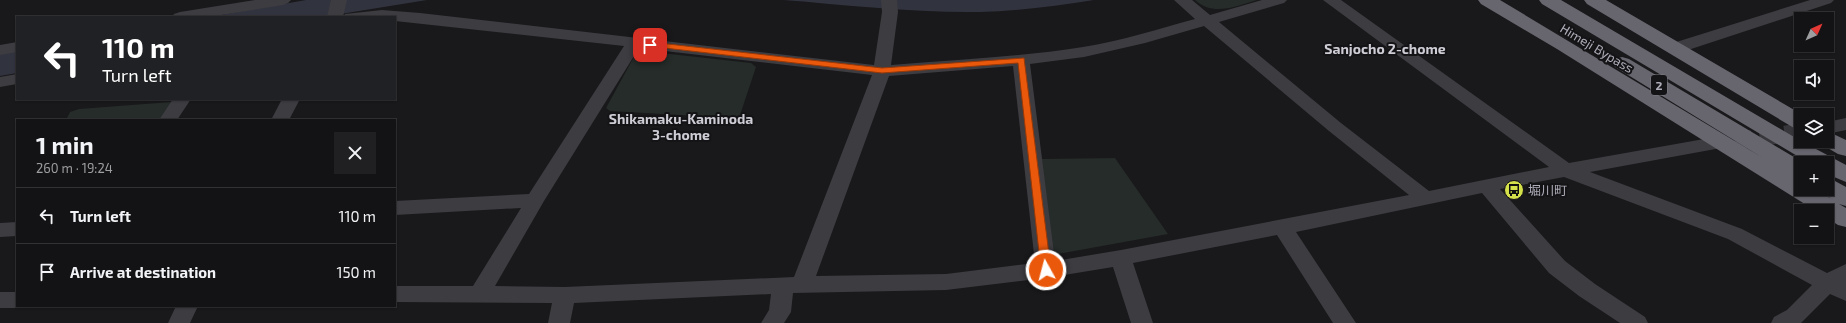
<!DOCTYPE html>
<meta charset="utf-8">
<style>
:root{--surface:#131214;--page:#202022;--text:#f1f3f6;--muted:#9d9ea0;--line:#323234}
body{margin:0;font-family:"Exo 2","Noto Sans JP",sans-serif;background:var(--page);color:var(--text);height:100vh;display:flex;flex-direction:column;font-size:15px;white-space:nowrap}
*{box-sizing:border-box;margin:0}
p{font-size:13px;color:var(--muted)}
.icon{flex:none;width:22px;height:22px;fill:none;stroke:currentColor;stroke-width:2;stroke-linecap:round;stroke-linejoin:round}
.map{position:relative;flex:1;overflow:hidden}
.drawer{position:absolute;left:16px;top:119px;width:380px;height:188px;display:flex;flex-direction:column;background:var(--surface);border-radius:0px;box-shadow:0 1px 3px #0004,0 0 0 1px var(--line)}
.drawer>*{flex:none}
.guide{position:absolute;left:16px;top:16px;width:380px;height:84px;border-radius:0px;box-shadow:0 1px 3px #0004,0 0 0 1px var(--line);background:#202124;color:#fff;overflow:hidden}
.needle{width:26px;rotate:45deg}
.controls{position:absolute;left:1794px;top:12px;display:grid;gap:8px}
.controls a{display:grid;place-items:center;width:40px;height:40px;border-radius:0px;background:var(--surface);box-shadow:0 1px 3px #0004,0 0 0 1px var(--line);font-size:20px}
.pin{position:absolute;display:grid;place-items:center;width:34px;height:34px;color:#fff;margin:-17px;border-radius:8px;box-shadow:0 2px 6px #0006}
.me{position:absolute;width:44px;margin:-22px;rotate:353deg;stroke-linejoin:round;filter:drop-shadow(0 0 3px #0008)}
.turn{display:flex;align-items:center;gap:14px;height:84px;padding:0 20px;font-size:18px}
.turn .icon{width:52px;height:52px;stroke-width:2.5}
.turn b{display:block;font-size:28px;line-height:34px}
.round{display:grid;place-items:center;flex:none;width:42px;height:42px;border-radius:0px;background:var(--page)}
.summary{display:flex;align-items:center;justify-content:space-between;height:68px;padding:0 20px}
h1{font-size:24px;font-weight:700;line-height:30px}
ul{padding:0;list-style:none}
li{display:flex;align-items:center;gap:12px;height:56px;padding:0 20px;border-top:1px solid var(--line)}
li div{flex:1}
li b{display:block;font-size:15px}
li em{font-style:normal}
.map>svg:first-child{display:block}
</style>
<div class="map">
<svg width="1846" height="323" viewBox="0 0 1846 323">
<rect width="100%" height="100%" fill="#19181a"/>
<path fill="#252c29" d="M 1195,0 L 1257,0 C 1236,6 1213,17 1195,0 Z
M 643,51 L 751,63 L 756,67 L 740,115 L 733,118 L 610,111 L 606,108 L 635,55 Z
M 171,102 L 173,105 L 162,120 L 66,120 L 70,112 L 79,109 Z
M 1115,158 L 1168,234 L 1058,254 L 1050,246 L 1041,159 Z"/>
<path fill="#31333f" d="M 306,0 L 427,0 L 322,17 L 210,17 Z
M 783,0 L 1094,0 C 1056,6 1018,11 980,12 C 914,13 848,5 783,0 Z
M 17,51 L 17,73 L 0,76 L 0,54 Z"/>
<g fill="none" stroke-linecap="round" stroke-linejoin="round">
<path stroke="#37363a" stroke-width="17" stroke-dasharray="17 8" stroke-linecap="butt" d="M 1735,141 L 1801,132"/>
<path fill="#3d3c41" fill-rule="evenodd" d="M 255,0 L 291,0 L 288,3 L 283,5 L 209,17 L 172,17 L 174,14 L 180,12 Z
M 331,0 L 347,0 L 343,17 L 327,17 Z
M 881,0 L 897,0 L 898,12 L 891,65 C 955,60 1019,57 1083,47 C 1121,41 1158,29 1195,19 L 1174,0 L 1192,0 L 1210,15 L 1262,0 L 1287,0 L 1284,3 L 1219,22 L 1341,123 L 1429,191 L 1549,167 L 1323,0 L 1341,0 L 1569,163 L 1721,136 L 1728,138 L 1730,142 L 1728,146 L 1721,148 L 1590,172 L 1742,229 L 1827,273 L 1846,264 L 1846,301 L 1830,294 L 1801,323 L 1771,323 L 1774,317 L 1787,310 L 1812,285 L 1728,239 L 1564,177 L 1500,189 L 1565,261 L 1595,284 L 1645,317 L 1648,323 L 1620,323 L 1579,296 L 1549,273 L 1482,193 L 1296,232 L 1356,323 L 1333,323 L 1277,235 L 1133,263 L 1153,323 L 1131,323 L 1113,267 L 1046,278 L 946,290 L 793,293 L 791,312 L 784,323 L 761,323 L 769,310 L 771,294 L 574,303 L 570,323 L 548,323 L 552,303 L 395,302 L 395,286 L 473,286 L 521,208 L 395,215 L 395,201 L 529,194 L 624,46 L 395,21 L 395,17 L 343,17 L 345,14 L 382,10 L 420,13 L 874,65 L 882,12 ZM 1204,26 L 1329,131 L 1409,195 L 1121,250 L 1055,261 L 1030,64 L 1084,57 L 1145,43 ZM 639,48 L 872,75 L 794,277 L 565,287 L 495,286 L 544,201 ZM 1013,66 L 1035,263 L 946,274 L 816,276 L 889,76 Z
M 1810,0 L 1834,0 L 1831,3 L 1682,52 L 1676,53 L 1670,52 L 1668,48 L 1670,44 Z
M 17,42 L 17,52 L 0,55 L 0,45 Z
M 17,74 L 17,84 L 0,87 L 0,77 Z
M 173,99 L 191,99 L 177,120 L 159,120 Z
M 282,99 L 300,99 L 289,120 L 271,120 Z
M 1846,118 L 1846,130 L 1827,134 L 1827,122 Z
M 17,222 L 17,236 L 0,237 L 0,223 Z
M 0,292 L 17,292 L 17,306 L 24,306 L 17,308 L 0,308 Z
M 176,306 L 198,306 L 190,323 L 168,323 Z"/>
<path fill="#67666f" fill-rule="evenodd" d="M 1478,0 L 1500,0 L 1763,158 L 1615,67 L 1612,63 L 1615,59 L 1622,57 L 1629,59 L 1804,163 L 1801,163 L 1801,178 L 1794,176 L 1801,181 L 1801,189 L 1814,189 L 1830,198 L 1818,189 L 1827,189 L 1827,178 L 1835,181 L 1846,187 L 1846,206 L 1839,204 L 1846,208 L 1846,227 L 1838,225 L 1827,218 L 1827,211 L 1816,211 L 1557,49 L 1481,4 Z
M 1539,0 L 1561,0 L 1801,141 L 1846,165 L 1846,182 L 1827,174 L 1827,163 L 1809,163 L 1542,4 Z
M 1584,0 L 1606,0 L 1803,115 L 1801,115 L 1801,130 L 1794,128 L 1587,4 Z
M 1827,131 L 1846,140 L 1846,156 L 1838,154 L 1819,143 L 1818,141 L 1827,141 Z"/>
</g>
<path fill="#ea580c" stroke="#983908" d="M 650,42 L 882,68 L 1024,58 L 1051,270 L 1050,273 L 1042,273 L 1041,270 L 1018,63 L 882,73 L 647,46 L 646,45 Z"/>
<defs>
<symbol id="bus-disc" viewBox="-11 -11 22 22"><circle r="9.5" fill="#d5e14a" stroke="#141315"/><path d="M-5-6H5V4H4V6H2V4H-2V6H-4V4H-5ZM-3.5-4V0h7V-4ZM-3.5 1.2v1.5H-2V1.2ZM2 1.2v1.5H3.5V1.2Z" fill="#111"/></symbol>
</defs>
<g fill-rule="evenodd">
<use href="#bus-disc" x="1503" y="179" width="22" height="22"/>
</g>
<g text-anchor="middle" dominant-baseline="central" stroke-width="4" stroke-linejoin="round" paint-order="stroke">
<rect fill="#141315" stroke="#7f7e87" stroke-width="1" x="1651" y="75" width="16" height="20" rx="3"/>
<g font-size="12" font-weight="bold" fill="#adacb8">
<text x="1659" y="85">2</text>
</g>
<g font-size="13" fill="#adacb8" stroke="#141315">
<text transform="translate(1597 48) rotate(31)">Himeji Bypass</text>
</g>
<g font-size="13" fill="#adacb8" stroke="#141315" text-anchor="start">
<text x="1528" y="190">堀川町</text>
</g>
<g font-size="14" font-weight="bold" fill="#ceccd5" stroke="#141315">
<text x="1385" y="48">Sanjocho 2-chome</text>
<text x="681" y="118">Shikamaku-Kaminoda<tspan x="681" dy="16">3-chome</tspan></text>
</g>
</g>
</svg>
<div class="controls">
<a><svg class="needle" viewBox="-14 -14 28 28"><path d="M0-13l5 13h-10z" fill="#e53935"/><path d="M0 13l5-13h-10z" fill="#9d9ea0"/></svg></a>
<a><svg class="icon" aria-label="sound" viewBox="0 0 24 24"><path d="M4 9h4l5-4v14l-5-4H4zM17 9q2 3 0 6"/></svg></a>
<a><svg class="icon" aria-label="layers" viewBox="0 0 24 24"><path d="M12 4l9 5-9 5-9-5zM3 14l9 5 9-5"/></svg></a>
<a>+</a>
<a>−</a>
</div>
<div class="pin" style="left:650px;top:45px;background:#d93025"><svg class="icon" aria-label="arrive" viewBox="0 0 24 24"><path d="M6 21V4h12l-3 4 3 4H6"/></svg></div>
<svg class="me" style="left:1046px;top:270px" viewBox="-20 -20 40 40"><circle r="17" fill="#ea580c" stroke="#fff" stroke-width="3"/><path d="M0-11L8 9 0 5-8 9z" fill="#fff"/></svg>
<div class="guide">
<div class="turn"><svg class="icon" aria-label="left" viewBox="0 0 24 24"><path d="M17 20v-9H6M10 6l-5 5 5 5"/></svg><div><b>110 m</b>Turn left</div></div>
</div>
<section class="drawer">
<div class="summary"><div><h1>1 min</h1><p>260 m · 19:24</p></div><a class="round"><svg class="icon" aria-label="close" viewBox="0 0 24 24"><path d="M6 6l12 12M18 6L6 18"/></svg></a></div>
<ul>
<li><svg class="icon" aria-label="left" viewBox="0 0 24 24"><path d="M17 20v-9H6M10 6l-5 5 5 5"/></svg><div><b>Turn left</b></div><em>110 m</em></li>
<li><svg class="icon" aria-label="arrive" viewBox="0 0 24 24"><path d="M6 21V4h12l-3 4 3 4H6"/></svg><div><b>Arrive at destination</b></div><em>150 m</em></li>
</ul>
</section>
</div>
